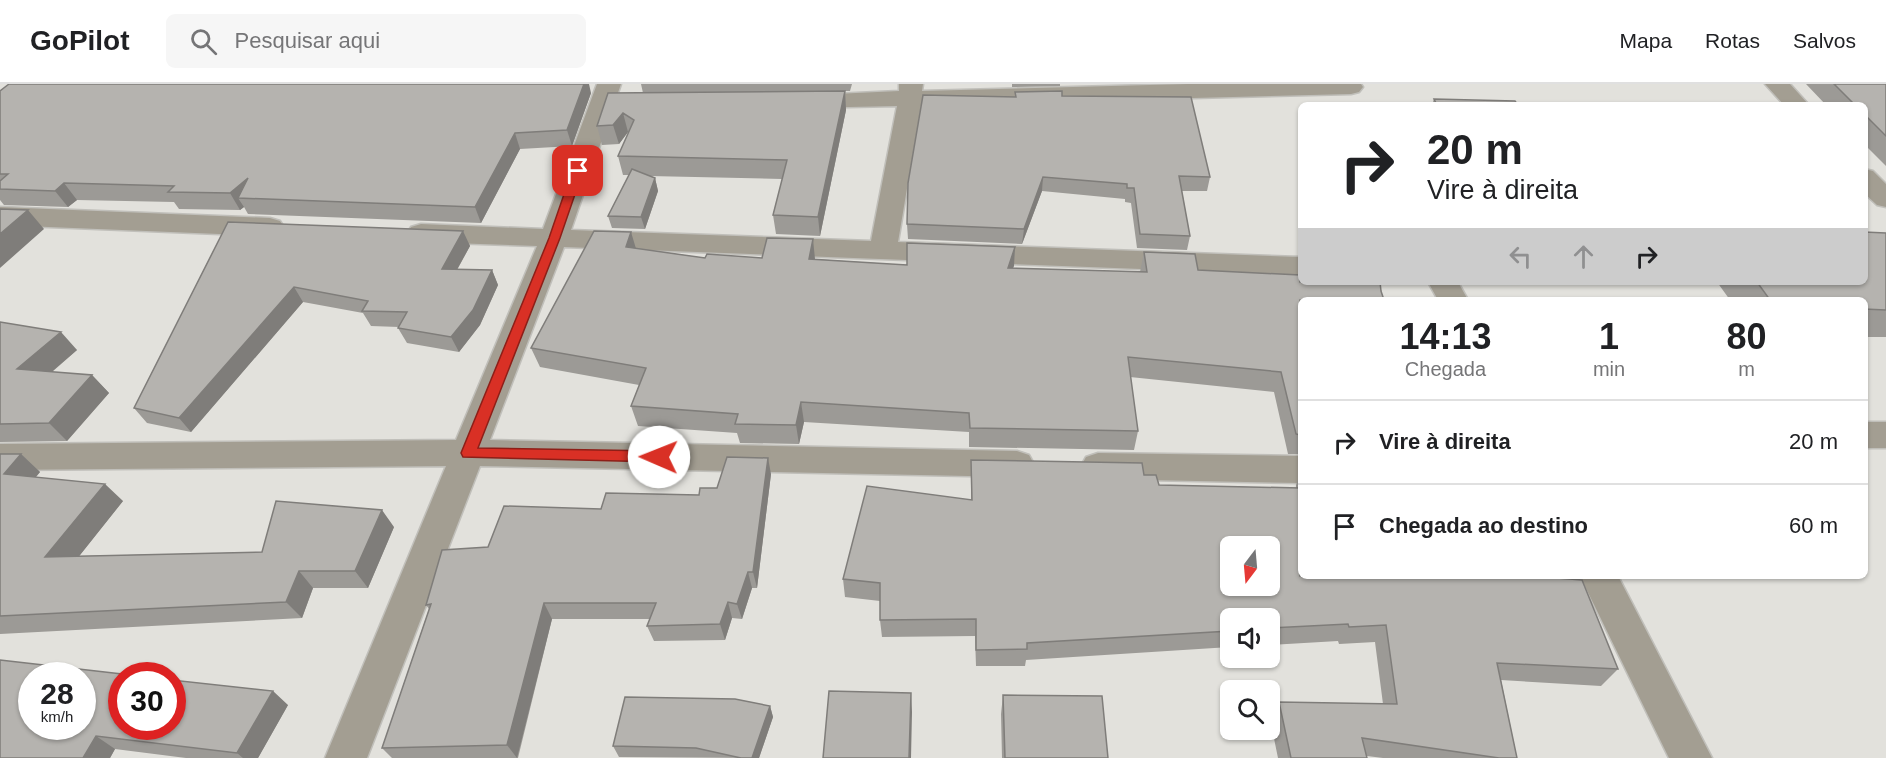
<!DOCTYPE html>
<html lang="pt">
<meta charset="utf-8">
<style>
:root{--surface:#fff;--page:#f6f6f6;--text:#202124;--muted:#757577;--line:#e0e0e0}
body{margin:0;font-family:Arial,sans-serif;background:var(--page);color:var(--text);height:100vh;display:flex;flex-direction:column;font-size:22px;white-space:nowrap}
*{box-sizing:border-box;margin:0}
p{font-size:20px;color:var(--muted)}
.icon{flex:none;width:33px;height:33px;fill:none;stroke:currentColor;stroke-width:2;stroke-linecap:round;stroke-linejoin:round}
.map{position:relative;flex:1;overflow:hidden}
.panel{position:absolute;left:1298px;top:213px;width:570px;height:282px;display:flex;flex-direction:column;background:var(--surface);border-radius:9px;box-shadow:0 2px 4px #0004}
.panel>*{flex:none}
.hud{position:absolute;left:1298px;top:18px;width:570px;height:183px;border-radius:9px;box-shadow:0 2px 4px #0004;background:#fff;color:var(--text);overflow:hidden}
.needle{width:39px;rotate:196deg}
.controls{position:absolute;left:1220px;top:452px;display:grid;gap:12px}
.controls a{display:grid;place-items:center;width:60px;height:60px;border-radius:9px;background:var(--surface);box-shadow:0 2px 4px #0004;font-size:30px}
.speed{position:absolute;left:18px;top:578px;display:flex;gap:12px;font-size:30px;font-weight:700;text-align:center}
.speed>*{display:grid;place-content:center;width:78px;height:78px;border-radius:50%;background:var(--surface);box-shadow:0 2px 4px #0004;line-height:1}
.speed small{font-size:15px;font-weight:400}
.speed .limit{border:9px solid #d22;background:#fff;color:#111}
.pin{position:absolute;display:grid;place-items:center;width:51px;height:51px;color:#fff;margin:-26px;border-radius:12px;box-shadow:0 3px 9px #0006}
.me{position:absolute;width:66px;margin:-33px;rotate:271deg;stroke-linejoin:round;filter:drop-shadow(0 0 4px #0008)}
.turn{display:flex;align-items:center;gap:21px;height:126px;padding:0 30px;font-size:27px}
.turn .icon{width:78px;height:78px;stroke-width:2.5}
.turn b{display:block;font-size:42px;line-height:51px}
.lanes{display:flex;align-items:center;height:57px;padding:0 30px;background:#0003;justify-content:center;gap:30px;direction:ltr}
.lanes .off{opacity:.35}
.eta{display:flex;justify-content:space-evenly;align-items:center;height:102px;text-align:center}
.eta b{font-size:36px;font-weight:700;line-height:42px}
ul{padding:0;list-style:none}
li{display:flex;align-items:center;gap:18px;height:84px;padding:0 30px;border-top:2px solid var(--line)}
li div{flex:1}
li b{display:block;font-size:22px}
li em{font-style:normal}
header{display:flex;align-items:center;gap:36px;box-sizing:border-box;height:84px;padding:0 30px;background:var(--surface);border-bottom:2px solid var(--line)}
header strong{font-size:28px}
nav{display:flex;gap:33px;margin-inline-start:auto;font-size:21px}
.search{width:420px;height:54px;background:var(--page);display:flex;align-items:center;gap:15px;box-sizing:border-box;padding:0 21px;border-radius:9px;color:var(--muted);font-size:22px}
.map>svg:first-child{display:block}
</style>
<header>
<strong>GoPilot</strong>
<div class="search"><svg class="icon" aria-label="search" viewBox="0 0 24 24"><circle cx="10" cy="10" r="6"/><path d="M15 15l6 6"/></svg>Pesquisar aqui</div>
<nav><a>Mapa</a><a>Rotas</a><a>Salvos</a></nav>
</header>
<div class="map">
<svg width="1886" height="674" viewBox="0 0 1886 674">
<rect width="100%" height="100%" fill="#e2e1dc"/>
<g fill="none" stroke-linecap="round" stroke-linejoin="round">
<defs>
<path id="minor" d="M 597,0 L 621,0 L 571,146 L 871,157 L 897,22 L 801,24 L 792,22 L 789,17 L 792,12 L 899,7 L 899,0 L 923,0 L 922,7 L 1188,0 L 1361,0 L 1363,3 L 1359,8 L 1351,10 L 921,21 L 898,158 L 1300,173 L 1300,191 L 564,163 L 490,356 L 1017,367 L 1029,371 L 1034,380 L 1029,389 L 1017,393 L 480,382 L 367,674 L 325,674 L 446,382 L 0,386 L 0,360 L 456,356 L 537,162 L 421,158 L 411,155 L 407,149 L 411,143 L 421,140 L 543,145 Z
M 1765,0 L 1790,0 L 1809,21 L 1784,21 Z
M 1864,85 L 1873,87 L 1886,100 L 1886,123 L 1877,121 L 1864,109 Z
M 0,123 L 270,134 L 280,137 L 284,143 L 280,149 L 270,152 L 0,141 Z
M 1428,198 L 1458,198 L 1468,216 L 1438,216 Z
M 1864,338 L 1886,338 L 1886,364 L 1864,364 Z
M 1098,369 L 1300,372 L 1300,399 L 1098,395 L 1086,391 L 1081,382 L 1086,373 Z
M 1580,492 L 1618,492 L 1712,674 L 1669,674 Z"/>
</defs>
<use href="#minor" stroke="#c0bfba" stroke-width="3"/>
<use href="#minor" fill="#a39e92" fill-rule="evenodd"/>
</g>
<path fill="#9c9a96" d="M 641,0 L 852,0 L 850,7 L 845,7 L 846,26 L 820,152 L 776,150 L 773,131 L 782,95 L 649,92 L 655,94 L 658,107 L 645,145 L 612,144 L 608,132 L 629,91 L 623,91 L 618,72 L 629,49 L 628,48 L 619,60 L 602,61 L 597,42 L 643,9 Z
M 1012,0 L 1060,0 L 1060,2 L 1012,3 Z
M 1806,0 L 1886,0 L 1886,82 L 1864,60 L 1864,21 L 1826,21 Z
M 0,7 L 591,9 L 572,62 L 520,65 L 481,139 L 248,130 L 244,123 L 240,126 L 179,125 L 174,118 L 77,116 L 68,123 L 4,121 L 0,116 Z
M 1015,8 L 1062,12 L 1210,93 L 1207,107 L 1182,107 L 1190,152 L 1187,166 L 1137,164 L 1131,119 L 1125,118 L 1125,115 L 1042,107 L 1022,160 L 908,155 L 907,140 L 1015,13 Z
M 1434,15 L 1518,21 L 1432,21 Z
M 228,138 L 463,147 L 470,162 L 457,186 L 492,186 L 498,201 L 480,241 L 459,268 L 407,259 L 398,244 L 399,243 L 371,242 L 363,229 L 303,218 L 191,348 L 147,339 L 134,324 Z
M 1886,149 L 1886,253 L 1864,253 L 1864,216 L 1730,216 L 1717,198 L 1864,198 Z
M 1015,163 L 1013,184 L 1140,188 L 1144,168 L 1198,186 L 1300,216 L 1300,370 L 1288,370 L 1274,308 L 1130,293 L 1138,347 L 1134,366 L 969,363 L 969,348 L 804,338 L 799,360 L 740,359 L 737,349 L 638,342 L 631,322 L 639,301 L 540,283 L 531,264 L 636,164 L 705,174 L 815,175 L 907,181 Z
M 0,238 L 77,266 L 52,288 L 92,291 L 109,309 L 67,357 L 0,358 Z
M 0,370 L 21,370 L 40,388 L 36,393 L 123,417 L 79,472 L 262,468 L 394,443 L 368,504 L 313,504 L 302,534 L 0,550 Z
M 971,376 L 1144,391 L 1159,401 L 1296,404 L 1296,401 L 1300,390 L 1300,492 L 1618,585 L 1601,602 L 1501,596 L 1517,674 L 1383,674 L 1367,672 L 1367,674 L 1278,674 L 1270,635 L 1279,618 L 1383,620 L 1375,558 L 1339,560 L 1338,557 L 1269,561 L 1269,534 L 1230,534 L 1230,563 L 1026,576 L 1025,582 L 976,582 L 975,552 L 882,553 L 880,536 L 880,517 L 845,513 L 843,495 L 971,415 Z
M 771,390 L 757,504 L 752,504 L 742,535 L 732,534 L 725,556 L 654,557 L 647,542 L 650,535 L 552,535 L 518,674 L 392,674 L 382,664 L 429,525 L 426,521 L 488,463 L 601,425 L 699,411 L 717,404 Z
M 0,576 L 288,621 L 258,674 L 186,674 L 115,665 L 110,674 Z
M 1003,611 L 1108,674 L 1002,674 L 1001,630 Z
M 770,622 L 773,633 L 759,674 L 619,673 L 613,662 Z"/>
<path fill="#7f7d7a" d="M 584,0 L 589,0 L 591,9 L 572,62 L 567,46 Z
M 845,7 L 846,26 L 820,152 L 818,133 Z
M 623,29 L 628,48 L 619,60 L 613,41 Z
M 515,49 L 520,65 L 481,139 L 475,123 Z
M 1043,93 L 1042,107 L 1022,160 L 1024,145 Z
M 248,94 L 238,114 L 244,123 L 240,126 L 230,109 Z
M 655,94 L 658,107 L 645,145 L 641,133 Z
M 64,99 L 77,116 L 68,123 L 55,107 Z
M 28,126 L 44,145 L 0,184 L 0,150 Z
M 463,147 L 470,162 L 449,200 L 442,185 Z
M 631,148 L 637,168 L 626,163 Z
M 813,155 L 815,175 L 809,175 Z
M 1015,163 L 1014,182 L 1006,203 L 1008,184 Z
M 492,186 L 498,201 L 480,241 L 459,268 L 451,253 Z
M 294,203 L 303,218 L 191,348 L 179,334 Z
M 61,248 L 77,266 L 34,303 L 17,285 Z
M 92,291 L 109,309 L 67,357 L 49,339 Z
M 801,318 L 804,338 L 799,360 L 796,341 Z
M 21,370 L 40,388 L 23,408 L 4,390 Z
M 768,374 L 771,390 L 757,504 L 753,488 Z
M 105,400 L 123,417 L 65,490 L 45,473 Z
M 382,426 L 394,443 L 368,504 L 355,487 Z
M 299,487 L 313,504 L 302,534 L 286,518 Z
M 748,488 L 752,504 L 742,535 L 737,520 Z
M 728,518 L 732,534 L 725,556 L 720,540 Z
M 544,519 L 552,535 L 517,674 L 507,661 Z
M 273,607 L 288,621 L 258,674 L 243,674 L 237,669 Z
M 911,609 L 912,628 L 911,674 L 909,674 Z
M 770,622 L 773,633 L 759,674 L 752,674 Z
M 96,652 L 115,665 L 110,674 L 83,674 Z"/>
<path fill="#b5b3af" stroke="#7f7d7a" stroke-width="1.5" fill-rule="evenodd" d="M 9,0 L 584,0 L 567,46 L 515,49 L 475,123 L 238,114 L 248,94 L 230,109 L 168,108 L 174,102 L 64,99 L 55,107 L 0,105 L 0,97 L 8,90 L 0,90 L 0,7 Z
M 1834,0 L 1886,0 L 1886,52 L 1864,30 L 1864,21 L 1855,21 Z
M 845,7 L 818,133 L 773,131 L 787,76 L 618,72 L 634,36 L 623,29 L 613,41 L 597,42 L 608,9 Z
M 1062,7 L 1062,12 L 1191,13 L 1210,93 L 1179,92 L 1190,152 L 1140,150 L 1134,104 L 1127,104 L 1127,100 L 1043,93 L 1024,145 L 907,140 L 908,99 L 923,11 L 1016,13 L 1015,8 Z
M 1434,15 L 1515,17 L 1518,21 L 1437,21 Z
M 632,85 L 655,94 L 641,133 L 608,132 Z
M 0,125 L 28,126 L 0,150 Z
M 228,138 L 463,147 L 442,185 L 492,186 L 473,226 L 451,253 L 398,244 L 407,228 L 362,227 L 368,217 L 294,203 L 179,334 L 134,324 Z
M 594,147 L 631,148 L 626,163 L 705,174 L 707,170 L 762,174 L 767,154 L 813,155 L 809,175 L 907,181 L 907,159 L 1015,163 L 1008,184 L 1147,188 L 1144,168 L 1195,170 L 1198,186 L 1300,191 L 1300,198 L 1380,198 L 1381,207 L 1384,216 L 1300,216 L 1300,351 L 1296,350 L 1281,288 L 1128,273 L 1138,347 L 970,344 L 969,329 L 801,318 L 796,341 L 735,340 L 738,330 L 631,322 L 646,284 L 531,264 Z
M 1864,148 L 1886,149 L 1886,226 L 1864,225 L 1864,216 L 1770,216 L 1757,198 L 1864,198 Z
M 0,238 L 61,248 L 17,285 L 92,291 L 49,339 L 0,340 Z
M 0,370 L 21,370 L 4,390 L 105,400 L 45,473 L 262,468 L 276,417 L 382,426 L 355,487 L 299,487 L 286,518 L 0,532 Z
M 727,373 L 768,374 L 753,488 L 748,488 L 737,520 L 728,518 L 720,540 L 647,542 L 656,519 L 544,519 L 507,661 L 382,664 L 431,520 L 426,521 L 442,466 L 488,463 L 504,422 L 601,425 L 606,409 L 699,411 L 700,404 L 717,404 Z
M 971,376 L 1142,379 L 1144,391 L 1156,391 L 1159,401 L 1300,404 L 1300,492 L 1557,492 L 1557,494 L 1582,496 L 1618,585 L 1497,579 L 1517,674 L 1499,674 L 1362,654 L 1367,674 L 1291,674 L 1279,618 L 1397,620 L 1386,541 L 1349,543 L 1348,540 L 1269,544 L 1269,534 L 1230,534 L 1230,547 L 1027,559 L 1027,565 L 976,566 L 976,535 L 880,536 L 880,499 L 843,495 L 867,402 L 972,416 ZM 1230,462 L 1269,462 L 1269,501 L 1230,501 Z
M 0,576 L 131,591 L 122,591 L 122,642 L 172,642 L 172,596 L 273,607 L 237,669 L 96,652 L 83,674 L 0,674 ZM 32,591 L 82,591 L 82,642 L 32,642 Z
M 829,607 L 911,609 L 909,674 L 823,674 Z
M 1003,611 L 1102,612 L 1108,674 L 1005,674 Z
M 625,613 L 735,615 L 770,622 L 752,674 L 741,674 L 696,664 L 613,662 Z"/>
<path fill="#d93025" stroke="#8d1f18" stroke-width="1.5" d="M 578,83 L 583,87 L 560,154 L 478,364 L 659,367 L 666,373 L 659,378 L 463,373 L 461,369 L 549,154 L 572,87 Z"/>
</svg>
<div class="controls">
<a><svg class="needle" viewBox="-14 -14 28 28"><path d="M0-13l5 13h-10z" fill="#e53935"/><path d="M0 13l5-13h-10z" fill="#757577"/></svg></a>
<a><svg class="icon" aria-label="sound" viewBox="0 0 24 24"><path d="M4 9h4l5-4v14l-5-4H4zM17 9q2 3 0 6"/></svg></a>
<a><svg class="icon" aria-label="search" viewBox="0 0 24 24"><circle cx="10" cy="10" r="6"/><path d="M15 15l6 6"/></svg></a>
</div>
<div class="speed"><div>28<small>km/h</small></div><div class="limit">30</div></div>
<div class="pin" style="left:578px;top:87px;background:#d93025"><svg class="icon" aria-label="arrive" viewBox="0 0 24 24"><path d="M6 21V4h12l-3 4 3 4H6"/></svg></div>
<svg class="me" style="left:659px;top:373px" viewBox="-20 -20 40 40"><circle r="19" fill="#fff"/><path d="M0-13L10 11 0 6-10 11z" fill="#d93025"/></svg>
<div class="hud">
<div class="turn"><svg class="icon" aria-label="right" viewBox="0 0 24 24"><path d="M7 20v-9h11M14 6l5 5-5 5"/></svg><div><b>20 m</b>Vire à direita</div></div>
<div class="lanes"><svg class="icon off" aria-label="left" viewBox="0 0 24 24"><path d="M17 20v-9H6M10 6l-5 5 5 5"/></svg><svg class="icon off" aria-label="ahead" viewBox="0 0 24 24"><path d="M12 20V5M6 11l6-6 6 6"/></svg><svg class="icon" aria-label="right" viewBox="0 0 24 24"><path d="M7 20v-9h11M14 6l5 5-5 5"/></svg></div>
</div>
<section class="panel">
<div class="eta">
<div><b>14:13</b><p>Chegada</p></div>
<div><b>1</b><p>min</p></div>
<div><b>80</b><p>m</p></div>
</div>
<ul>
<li><svg class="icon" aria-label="right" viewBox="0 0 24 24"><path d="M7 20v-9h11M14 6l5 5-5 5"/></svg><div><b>Vire à direita</b></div><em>20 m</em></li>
<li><svg class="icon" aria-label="arrive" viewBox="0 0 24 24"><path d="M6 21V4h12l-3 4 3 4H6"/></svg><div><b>Chegada ao destino</b></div><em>60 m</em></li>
</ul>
</section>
</div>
